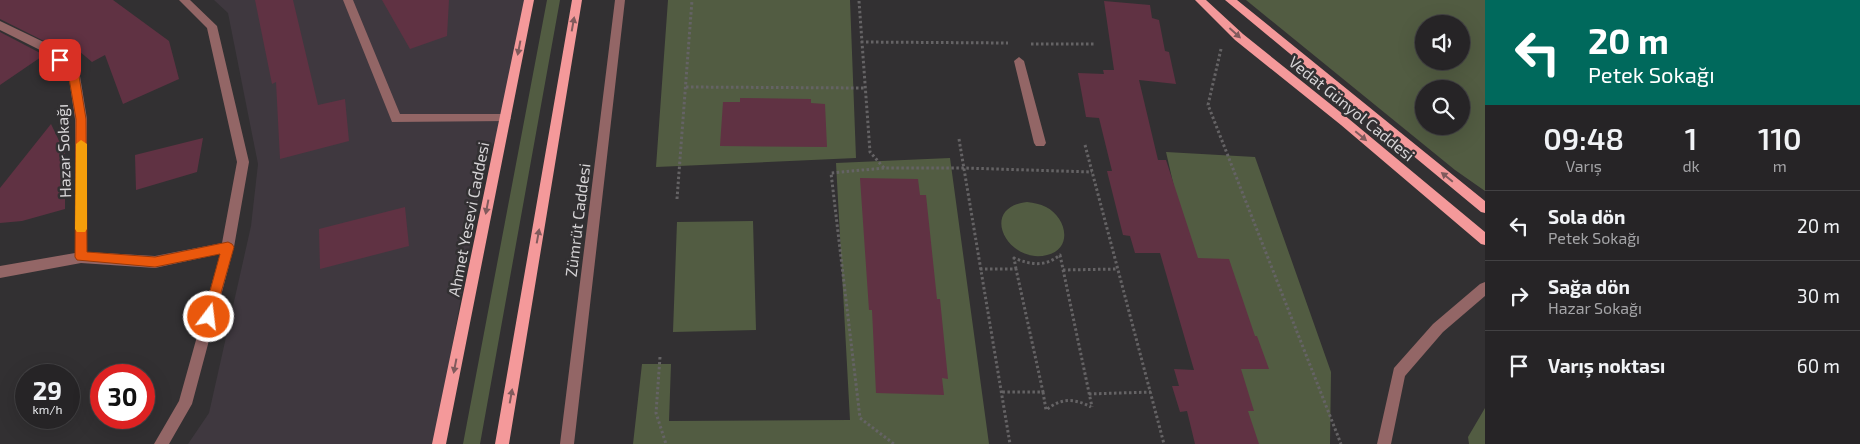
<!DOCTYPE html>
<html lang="tr">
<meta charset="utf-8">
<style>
:root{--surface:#262426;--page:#2e2c2e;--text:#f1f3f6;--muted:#a4a4a7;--line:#424143}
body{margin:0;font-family:"Exo 2",sans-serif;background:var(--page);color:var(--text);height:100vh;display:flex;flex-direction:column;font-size:19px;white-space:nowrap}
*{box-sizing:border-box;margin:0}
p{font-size:16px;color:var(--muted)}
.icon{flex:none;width:28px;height:28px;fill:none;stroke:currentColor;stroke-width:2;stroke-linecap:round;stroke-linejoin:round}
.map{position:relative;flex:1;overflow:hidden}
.drawer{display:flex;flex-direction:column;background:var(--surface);width:375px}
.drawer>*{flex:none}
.hud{background:#00695c;color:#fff;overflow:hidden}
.tools{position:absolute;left:1415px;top:15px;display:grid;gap:10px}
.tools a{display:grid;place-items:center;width:55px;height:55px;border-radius:50%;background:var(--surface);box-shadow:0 5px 20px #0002,0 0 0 1px var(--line);font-size:25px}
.speed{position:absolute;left:15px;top:364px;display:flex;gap:10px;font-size:25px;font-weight:700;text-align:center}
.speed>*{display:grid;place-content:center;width:65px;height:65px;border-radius:50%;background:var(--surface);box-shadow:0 5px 20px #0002,0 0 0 1px var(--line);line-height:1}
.speed small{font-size:12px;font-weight:400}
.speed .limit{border:8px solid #d22;background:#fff;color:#111}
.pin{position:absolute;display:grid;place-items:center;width:42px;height:42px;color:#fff;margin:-21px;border-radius:10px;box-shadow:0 2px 8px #0006}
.me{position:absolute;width:55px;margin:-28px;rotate:15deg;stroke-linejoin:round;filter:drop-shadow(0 0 4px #0008)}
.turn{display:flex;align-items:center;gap:18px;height:105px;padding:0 20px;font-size:22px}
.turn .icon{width:65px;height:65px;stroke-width:2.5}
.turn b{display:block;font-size:35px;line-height:42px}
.eta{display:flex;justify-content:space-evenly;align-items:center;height:85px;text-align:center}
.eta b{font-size:30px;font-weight:600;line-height:35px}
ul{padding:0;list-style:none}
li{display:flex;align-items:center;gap:15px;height:70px;padding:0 20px;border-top:1px solid var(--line)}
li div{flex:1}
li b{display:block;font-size:19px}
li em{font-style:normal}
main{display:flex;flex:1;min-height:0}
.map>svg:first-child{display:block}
</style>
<main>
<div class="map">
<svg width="1485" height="444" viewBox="0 0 1485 444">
<rect width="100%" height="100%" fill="#323032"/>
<path fill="#3f383f" d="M 214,0 L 529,0 L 505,118 L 485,161 L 435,444 L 188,444 L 209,413 L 251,226 L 258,164 L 228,13 Z"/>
<path fill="#525c42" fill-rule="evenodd" d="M 547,0 L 560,0 L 480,444 L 463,444 Z
M 668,0 L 850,0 L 856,158 L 656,167 Z
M 1246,0 L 1485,0 L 1485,191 L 1455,170 ZM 1424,24 L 1461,24 L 1461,61 L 1424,61 ZM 1424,89 L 1461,89 L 1461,126 L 1424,126 Z
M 1166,152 L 1255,157 L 1331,372 L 1330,444 L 1233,444 Z
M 950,158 L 989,444 L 633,444 L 642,364 L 671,364 L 669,421 L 850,420 L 836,163 Z
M 1027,202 C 1034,203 1040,204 1046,207 C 1066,217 1074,248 1047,255 C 1009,265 977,208 1027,202 Z
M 753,221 L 756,330 L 673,332 L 677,222 Z
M 1485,408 L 1485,444 L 1469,444 L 1468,437 Z"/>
<path fill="#603243" d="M 0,0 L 113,0 L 169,41 L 179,79 L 123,104 L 105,55 L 92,62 L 66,40 L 56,47 L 0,19 Z
M 255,0 L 293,0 L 318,105 L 345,99 L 349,141 L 280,159 L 276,82 L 272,84 Z
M 382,0 L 449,0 L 447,36 L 410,49 Z
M 1104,1 L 1150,5 L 1152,18 L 1159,20 L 1165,51 L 1169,52 L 1176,84 L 1139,80 L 1158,160 L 1166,160 L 1198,258 L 1229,259 L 1255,336 L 1257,336 L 1269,369 L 1241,369 L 1254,411 L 1248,411 L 1259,444 L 1195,444 L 1187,411 L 1180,412 L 1172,386 L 1179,386 L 1174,369 L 1194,370 L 1160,253 L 1135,253 L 1130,236 L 1123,235 L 1107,171 L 1112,171 L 1099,118 L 1086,117 L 1078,73 L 1104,74 L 1103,70 L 1114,70 Z
M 0,32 L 44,55 L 0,85 Z
M 740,98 L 811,99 L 811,103 L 825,104 L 827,147 L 720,146 L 723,102 L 740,102 Z
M 51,124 L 65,153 L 65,209 L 22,221 L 0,223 L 0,188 Z
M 203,138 L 197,172 L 136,190 L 135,155 Z
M 860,178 L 918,179 L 920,195 L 926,195 L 937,299 L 940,299 L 948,379 L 942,378 L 944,395 L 876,393 L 872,310 L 869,310 Z
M 405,207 L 409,246 L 320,269 L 319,229 Z"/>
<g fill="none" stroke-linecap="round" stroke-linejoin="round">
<path stroke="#656365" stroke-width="3" stroke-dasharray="2.5 2.5" stroke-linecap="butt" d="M 859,1 L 870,152 L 884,168 L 964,168 L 1092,172
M 861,42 L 1008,43
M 1031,44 L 1096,44
M 1221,49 L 1208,105 L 1341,444
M 686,87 L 864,88
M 959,139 L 1010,444
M 1085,145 L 1164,444
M 884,168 L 831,173 L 860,418 L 894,444
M 677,199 L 692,0
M 980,269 L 1016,269 L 1043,392 L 1001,392
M 1016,269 L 1014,258 C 1031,265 1045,267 1060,255 L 1092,407
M 1063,270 L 1118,269
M 660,357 L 656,413 L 666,444
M 1043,392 L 1046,410 C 1061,398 1074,398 1091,407
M 1089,394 L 1151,392"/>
<path fill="#936666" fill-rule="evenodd" d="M 179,0 L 190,0 L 217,26 L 249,162 L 234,247 L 192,404 L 169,444 L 154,444 L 179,401 L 220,254 L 155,268 L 81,263 L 0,278 L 0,266 L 75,253 L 75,119 L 68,72 L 44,52 L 0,30 L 0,21 L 52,46 L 79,70 L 87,119 L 87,252 L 155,256 L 222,243 L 237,162 L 207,28 Z
M 343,0 L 353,0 L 400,114 L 505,114 L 511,118 L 509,121 L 392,122 Z
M 615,0 L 625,0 L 574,444 L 560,444 Z
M 1019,57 L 1024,61 L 1046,143 L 1044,146 L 1036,146 L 1034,143 L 1014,61 Z
M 1485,282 L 1485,296 L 1443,332 L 1405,376 L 1391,444 L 1377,444 L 1394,368 L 1433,324 L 1480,284 Z"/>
<path fill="#f4999a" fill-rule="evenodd" d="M 524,0 L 534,0 L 446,444 L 432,444 Z
M 572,0 L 582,0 L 509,444 L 495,444 Z
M 1195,0 L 1206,0 L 1243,34 L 1349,119 L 1485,232 L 1485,245 L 1481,244 L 1341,125 L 1235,40 Z
M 1225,0 L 1237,0 L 1485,201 L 1485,213 L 1481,212 Z"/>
</g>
<defs><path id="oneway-solid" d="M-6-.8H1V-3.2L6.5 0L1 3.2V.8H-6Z" transform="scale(1.25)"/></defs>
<g fill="#805a5c">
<use href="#oneway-solid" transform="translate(573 24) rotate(-80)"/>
<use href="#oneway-solid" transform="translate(1235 33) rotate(42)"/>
<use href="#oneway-solid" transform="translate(519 48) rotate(101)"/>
<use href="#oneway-solid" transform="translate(1361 136) rotate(40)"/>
<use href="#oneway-solid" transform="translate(1447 177) rotate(-141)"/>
<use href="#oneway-solid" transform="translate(487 207) rotate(101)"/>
<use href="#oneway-solid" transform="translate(538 236) rotate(-80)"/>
<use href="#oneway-solid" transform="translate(455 366) rotate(101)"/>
<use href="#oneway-solid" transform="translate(511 396) rotate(-80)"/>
</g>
<path fill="#ea580c" stroke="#983908" d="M 60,56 L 78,70 L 86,119 L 87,252 L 155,257 L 228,242 L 232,244 L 234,247 L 213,321 L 209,323 L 205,321 L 203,317 L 220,254 L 155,267 L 77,260 L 75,257 L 76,119 L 68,72 L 55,60 Z"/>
<path fill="#f59e0b" d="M 81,140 L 87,144 L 87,229 L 85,232 L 77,232 L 75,229 L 76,144 Z"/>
<g text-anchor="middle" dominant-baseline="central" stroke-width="5" stroke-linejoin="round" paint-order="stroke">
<g font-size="16" fill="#d6d4d6" stroke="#323032">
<text transform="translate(1352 108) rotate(39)">Vedat Günyol Caddesi</text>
<text transform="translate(63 151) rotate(-92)">Hazar Sokağı</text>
<text transform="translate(468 219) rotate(-79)">Ahmet Yesevi Caddesi</text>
<text transform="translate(577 220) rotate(-83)">Zümrüt Caddesi</text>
</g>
</g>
</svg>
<div class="tools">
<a><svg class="icon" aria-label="sound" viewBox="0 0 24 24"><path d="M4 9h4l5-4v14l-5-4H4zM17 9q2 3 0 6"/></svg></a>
<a><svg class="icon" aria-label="search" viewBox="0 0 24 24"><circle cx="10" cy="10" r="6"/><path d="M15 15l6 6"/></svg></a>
</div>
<div class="speed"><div>29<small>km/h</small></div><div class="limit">30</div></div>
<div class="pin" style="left:60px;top:60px;background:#d93025"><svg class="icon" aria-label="arrive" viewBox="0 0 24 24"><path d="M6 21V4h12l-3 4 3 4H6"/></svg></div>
<svg class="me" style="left:209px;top:317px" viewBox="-20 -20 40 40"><circle r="17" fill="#ea580c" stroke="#fff" stroke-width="3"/><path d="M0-11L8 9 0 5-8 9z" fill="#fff"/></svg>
</div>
<section class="drawer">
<div class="hud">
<div class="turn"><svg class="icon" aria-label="left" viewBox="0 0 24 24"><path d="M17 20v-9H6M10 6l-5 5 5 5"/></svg><div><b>20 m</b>Petek Sokağı</div></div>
</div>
<div class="eta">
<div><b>09:48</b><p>Varış</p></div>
<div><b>1</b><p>dk</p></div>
<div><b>110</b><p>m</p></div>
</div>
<ul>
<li><svg class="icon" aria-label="left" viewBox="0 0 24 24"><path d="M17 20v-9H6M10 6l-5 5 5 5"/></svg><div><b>Sola dön</b><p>Petek Sokağı</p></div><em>20 m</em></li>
<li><svg class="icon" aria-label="right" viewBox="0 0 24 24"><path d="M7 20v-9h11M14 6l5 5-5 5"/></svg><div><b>Sağa dön</b><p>Hazar Sokağı</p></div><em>30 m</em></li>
<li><svg class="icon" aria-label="arrive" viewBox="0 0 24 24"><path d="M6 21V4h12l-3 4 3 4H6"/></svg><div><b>Varış noktası</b></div><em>60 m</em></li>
</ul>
</section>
</main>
